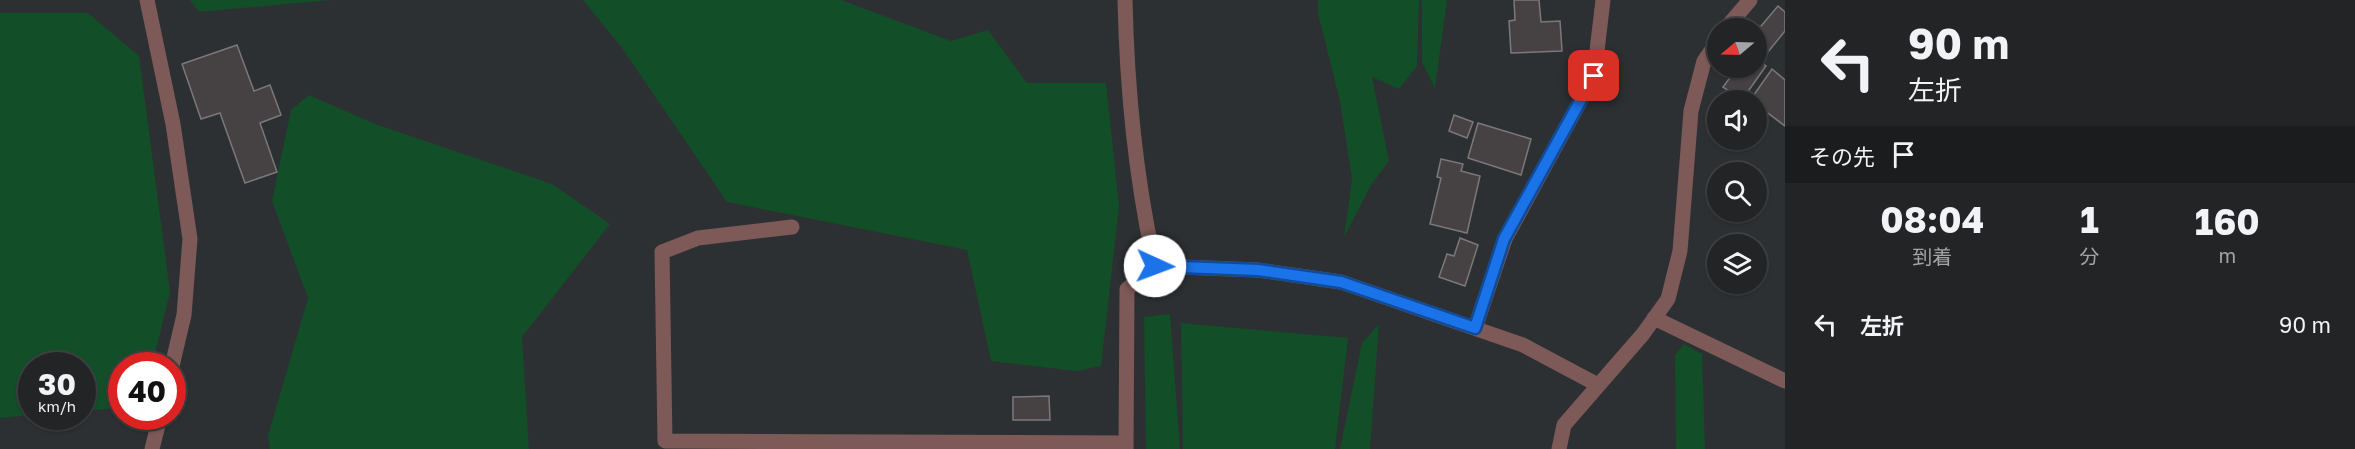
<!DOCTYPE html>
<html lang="ja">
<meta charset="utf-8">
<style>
:root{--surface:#222426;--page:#2a2c2e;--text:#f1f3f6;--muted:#a2a4a7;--line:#3f4143}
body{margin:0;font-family:"Golos Text","Noto Sans JP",sans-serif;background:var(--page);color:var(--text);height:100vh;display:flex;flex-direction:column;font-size:22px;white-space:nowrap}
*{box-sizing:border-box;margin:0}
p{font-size:20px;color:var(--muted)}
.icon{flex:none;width:33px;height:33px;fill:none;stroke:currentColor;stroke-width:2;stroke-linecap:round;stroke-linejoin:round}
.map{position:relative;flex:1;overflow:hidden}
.sheet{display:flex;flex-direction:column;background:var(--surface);width:570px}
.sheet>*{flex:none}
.banner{background:#222426;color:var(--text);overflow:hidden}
.needle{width:39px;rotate:251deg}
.buttons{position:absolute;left:1707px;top:18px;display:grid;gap:12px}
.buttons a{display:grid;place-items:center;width:60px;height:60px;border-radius:50%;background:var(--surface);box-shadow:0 2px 4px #0004,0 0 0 2px var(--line);font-size:30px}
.speed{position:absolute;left:18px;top:352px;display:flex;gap:12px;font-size:30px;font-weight:700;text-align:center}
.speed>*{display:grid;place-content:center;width:78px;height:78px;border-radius:50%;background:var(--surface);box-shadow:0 2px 4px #0004,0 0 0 2px var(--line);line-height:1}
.speed small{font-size:15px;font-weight:400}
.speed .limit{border:9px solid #d22;background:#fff;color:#111}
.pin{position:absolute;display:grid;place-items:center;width:51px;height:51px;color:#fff;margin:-26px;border-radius:12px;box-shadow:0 3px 9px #0006}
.me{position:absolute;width:66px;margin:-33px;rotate:92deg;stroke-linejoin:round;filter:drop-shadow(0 0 4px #0008)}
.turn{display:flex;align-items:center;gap:21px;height:126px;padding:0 24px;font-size:27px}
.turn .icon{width:78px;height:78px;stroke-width:2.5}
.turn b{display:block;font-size:42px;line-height:51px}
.then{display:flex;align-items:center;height:57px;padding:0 24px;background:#0003;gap:12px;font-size:22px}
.eta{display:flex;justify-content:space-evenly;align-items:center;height:102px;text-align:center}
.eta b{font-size:36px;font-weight:700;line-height:42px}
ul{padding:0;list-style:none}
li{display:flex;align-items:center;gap:18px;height:78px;padding:0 24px}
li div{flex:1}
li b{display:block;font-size:22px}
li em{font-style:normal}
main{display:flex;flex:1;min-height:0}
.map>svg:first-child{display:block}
</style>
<main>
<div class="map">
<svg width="1785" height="449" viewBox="0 0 1785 449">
<rect width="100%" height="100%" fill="#2d3033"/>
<path fill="#124e27" d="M 190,0 L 332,0 L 199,12 Z
M 583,0 L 841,0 L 951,41 L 988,30 L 1027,83 L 1106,83 L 1119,206 L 1101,366 L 1077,371 L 991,361 L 967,250 L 727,202 L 622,48 Z
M 1318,0 L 1419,0 L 1417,66 L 1399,89 L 1372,77 L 1389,161 L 1371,185 L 1344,237 L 1352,179 L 1340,101 L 1318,13 Z
M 1422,0 L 1447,0 L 1435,88 L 1422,62 Z
M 0,13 L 88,13 L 139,56 L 170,292 L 152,366 L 122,366 L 121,408 L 83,411 L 82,366 L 32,366 L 31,415 L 0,418 Z
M 309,95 L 375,124 L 552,184 L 610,224 L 522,337 L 529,449 L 270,449 L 268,436 L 308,298 L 272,201 L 291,110 Z
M 1170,314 L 1180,449 L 1146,449 L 1144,317 Z
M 1181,323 L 1348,338 L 1335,449 L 1183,449 Z
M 1379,324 L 1370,449 L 1340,449 L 1362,343 Z
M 1684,344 L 1702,354 L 1705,449 L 1676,449 L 1675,355 Z"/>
<path fill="#464243" stroke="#7c7879" stroke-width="1.5" d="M 1514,0 L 1539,0 L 1541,22 L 1560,21 L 1562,51 L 1511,53 L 1509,21 L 1515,20 Z
M 1778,6 L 1785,12 L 1785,31 L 1768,52 L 1756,43 L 1756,32 Z
M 237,45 L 254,91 L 270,85 L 281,115 L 260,123 L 277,172 L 245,183 L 220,113 L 201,119 L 182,64 Z
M 1756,59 L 1766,66 L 1742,100 L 1723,87 L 1737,68 L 1756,68 Z
M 1772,69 L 1785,80 L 1785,126 L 1756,104 L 1756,100 L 1751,99 Z
M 1454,115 L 1473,122 L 1467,138 L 1449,131 Z
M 1478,123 L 1531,139 L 1521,175 L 1468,158 Z
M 1441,159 L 1463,164 L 1461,171 L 1480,176 L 1467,233 L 1430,224 L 1441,178 L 1437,177 Z
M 1460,238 L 1478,245 L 1465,286 L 1439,277 L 1447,254 L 1454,256 Z
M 1049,396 L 1050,420 L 1013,420 L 1013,397 Z"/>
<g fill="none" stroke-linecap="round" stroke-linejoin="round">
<path stroke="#7d5a57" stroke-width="15" d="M 147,0 L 173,124 L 190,239 L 184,315 L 172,366
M 1125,0 C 1127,92 1135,176 1155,266
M 1726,28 L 1750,0
M 792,227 L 698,238 L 662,252 L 665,441 L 1126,443
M 1654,318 L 1785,381
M 1475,328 L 1505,239 L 1594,76 L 1603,0
M 152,449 L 160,417
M 1126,449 L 1127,289 L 1155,266 L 1258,270 L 1341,282 L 1523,345 L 1598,385
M 1559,449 L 1564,425 L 1643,334 L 1668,299 L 1680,251 L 1691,111 L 1704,61 L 1718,41"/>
</g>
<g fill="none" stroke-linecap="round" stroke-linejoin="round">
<defs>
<path id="route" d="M 1155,266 L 1258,270 L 1341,282 L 1475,328 L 1504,239 L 1594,76"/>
</defs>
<use href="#route" stroke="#114b97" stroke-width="15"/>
<use href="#route" stroke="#1a73e8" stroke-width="10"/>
</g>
</svg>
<div class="buttons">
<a><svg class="needle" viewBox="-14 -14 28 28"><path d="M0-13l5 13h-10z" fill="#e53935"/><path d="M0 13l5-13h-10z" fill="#a2a4a7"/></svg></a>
<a><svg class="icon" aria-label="sound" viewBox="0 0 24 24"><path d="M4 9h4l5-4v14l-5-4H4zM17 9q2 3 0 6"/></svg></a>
<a><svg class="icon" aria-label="search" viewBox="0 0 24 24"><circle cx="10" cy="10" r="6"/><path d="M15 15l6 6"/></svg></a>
<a><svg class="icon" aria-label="layers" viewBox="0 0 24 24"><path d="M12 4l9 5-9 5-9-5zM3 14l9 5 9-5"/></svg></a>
</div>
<div class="speed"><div>30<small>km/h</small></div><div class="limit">40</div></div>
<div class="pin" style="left:1594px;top:76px;background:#d93025"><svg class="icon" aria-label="arrive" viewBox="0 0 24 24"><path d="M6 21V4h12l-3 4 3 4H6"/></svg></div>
<svg class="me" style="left:1155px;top:266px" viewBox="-20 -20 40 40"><circle r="19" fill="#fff"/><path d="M0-13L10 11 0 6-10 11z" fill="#1a73e8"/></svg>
</div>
<section class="sheet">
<div class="banner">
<div class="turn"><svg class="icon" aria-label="left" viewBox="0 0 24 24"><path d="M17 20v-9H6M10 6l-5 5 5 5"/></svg><div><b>90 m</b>左折</div></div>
<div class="then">その先<svg class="icon" aria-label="arrive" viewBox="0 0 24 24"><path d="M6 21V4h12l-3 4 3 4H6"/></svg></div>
</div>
<div class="eta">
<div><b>08:04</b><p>到着</p></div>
<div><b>1</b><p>分</p></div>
<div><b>160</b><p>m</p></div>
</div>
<ul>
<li><svg class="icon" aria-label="left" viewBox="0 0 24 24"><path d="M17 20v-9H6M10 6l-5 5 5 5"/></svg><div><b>左折</b></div><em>90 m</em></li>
</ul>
</section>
</main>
